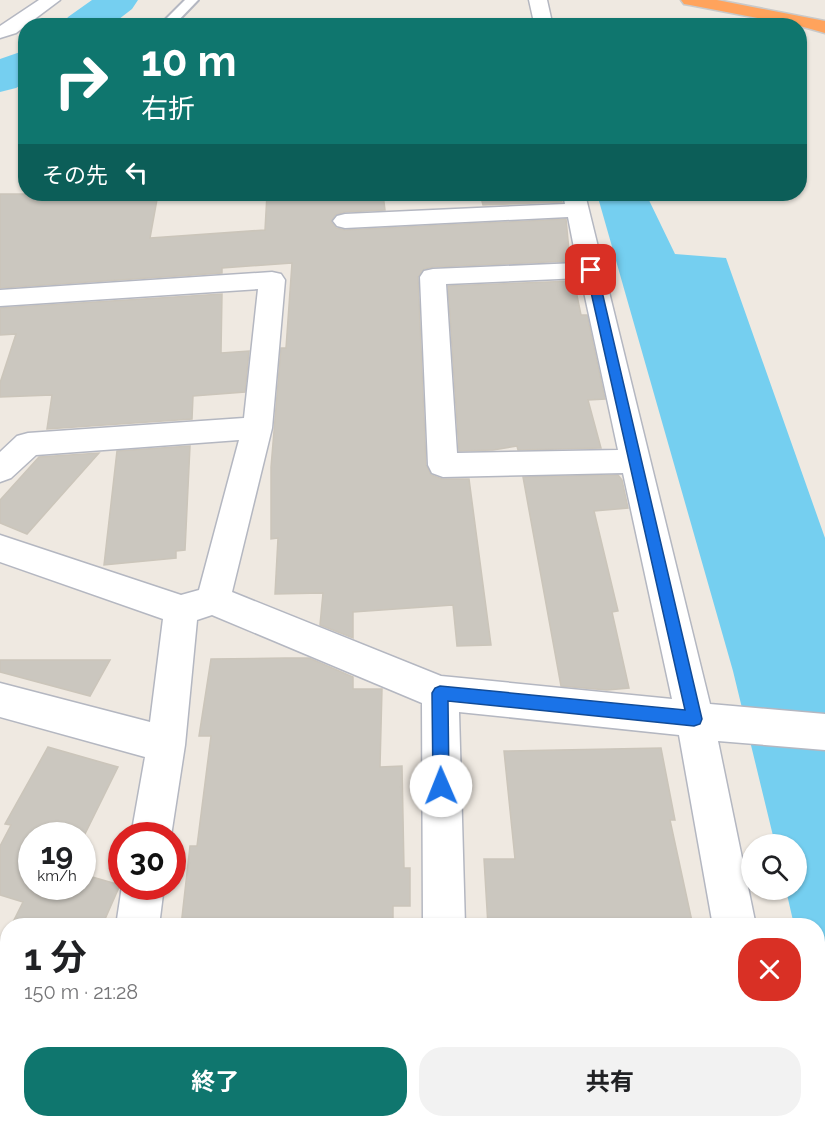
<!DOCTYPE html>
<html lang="ja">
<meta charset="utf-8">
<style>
:root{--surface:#fff;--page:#f2f2f2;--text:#202124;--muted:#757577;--accent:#0f766e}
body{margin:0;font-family:Raleway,"Noto Sans JP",sans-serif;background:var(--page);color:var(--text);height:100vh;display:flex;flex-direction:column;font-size:22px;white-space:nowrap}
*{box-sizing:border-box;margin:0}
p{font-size:20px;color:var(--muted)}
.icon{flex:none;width:33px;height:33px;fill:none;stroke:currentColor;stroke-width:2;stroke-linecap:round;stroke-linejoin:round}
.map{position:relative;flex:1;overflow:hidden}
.details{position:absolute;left:0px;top:918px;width:825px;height:210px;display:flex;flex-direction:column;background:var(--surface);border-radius:24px 24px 0 0;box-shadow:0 2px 4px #0004}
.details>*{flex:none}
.guide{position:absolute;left:18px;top:18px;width:789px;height:183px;border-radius:24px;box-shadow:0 2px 4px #0004;background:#0f766e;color:#fff;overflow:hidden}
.buttons{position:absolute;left:741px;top:834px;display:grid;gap:12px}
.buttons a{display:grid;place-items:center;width:66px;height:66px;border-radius:50%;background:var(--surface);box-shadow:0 2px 4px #0004;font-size:30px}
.speed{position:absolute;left:18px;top:822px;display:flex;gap:12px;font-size:30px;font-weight:700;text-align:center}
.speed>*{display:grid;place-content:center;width:78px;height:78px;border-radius:50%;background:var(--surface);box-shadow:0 2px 4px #0004;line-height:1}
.speed small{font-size:15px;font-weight:400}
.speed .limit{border:9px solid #d22;background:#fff;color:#111}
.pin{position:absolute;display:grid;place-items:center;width:51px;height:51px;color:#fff;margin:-26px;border-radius:12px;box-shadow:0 3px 9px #0006}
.me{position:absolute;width:66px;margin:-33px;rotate:359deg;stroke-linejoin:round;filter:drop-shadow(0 0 4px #0008)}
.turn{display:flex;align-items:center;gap:21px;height:126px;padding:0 24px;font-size:27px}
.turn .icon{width:78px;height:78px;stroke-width:2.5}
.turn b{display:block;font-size:42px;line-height:51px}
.then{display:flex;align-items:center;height:57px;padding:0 24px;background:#0003;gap:12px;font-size:22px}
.round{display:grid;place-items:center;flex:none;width:63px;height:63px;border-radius:24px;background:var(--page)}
.head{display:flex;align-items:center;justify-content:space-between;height:102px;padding:0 24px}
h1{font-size:36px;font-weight:700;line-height:45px}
.action{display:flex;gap:12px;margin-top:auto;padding:12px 24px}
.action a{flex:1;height:69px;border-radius:24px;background:var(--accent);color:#fff;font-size:24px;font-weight:700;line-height:69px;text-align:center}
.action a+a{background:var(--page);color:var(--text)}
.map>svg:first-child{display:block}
</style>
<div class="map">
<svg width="825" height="1128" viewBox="0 0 825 1128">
<rect width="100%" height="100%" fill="#efe9e1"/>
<path fill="#75cff0" d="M 597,194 L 646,194 L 675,254 L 726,258 L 825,538 L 825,1052 L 818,1021 L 818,926 L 794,925 L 786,890 L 796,890 L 796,844 L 775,844 L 733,671 Z"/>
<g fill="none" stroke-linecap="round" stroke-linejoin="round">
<path fill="#75cff0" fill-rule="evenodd" d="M 92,0 L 138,0 L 132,9 L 110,26 L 62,26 L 68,17 Z
M 26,50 L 26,82 L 16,88 L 0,92 L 0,59 Z"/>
</g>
<path fill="#cbc7bf" stroke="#cbc5ba" stroke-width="1.5" d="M 0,194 L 158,194 L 150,238 L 265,230 L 267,194 L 383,194 L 385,210 L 345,212 L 335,215 L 331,222 L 336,228 L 345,230 L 566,219 L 570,261 L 433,267 L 424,269 L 418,277 L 426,465 L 431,475 L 442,479 L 469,479 L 491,645 L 457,646 L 453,605 L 353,612 L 353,638 L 320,625 L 323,593 L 275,594 L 278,538 L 271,539 L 271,467 L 281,348 L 286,348 L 292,263 L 222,268 L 222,273 L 0,288 Z
M 480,194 L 559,194 L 562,202 L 483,205 Z
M 574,281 L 581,315 L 587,315 L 605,399 L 588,400 L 601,448 L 518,450 L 517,446 L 493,450 L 459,451 L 448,286 Z
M 222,294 L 221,353 L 249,351 L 245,392 L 193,396 L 192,419 L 47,429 L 52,395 L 0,397 L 0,383 L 16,334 L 0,335 L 0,308 Z
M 190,446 L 185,550 L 176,551 L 176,558 L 104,565 L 117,451 Z
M 99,453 L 27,534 L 0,523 L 0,500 L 39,457 Z
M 618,475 L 622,480 L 628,508 L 594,511 L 618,611 L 612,612 L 629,688 L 607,690 L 561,686 L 523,477 Z
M 286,658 L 309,658 L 353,677 L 353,689 L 382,689 L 380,767 L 402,766 L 404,868 L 410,868 L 410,906 L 393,906 L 393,926 L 181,926 L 190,846 L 197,846 L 211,736 L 199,736 L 211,659 Z
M 0,660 L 110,660 L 90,696 L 0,672 Z
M 48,747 L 118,767 L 82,840 L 82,836 L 32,836 L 32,886 L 82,886 L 82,874 L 120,885 L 102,926 L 11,926 L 23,902 L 0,895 L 0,846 L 11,825 L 5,824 Z
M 661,748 L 675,820 L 670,820 L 693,926 L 488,926 L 484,859 L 515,859 L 504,751 Z"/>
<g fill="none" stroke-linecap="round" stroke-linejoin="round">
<defs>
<path id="lane" d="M 185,0 L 198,0 L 173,26 L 159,26 Z"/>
<path id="street" d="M 39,0 L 60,0 L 16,33 L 0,38 L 0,26 Z
M 529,0 L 547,0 L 551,18 L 550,26 L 532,26 L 533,18 Z
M 563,194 L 585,194 L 710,704 L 825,714 L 825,750 L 718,741 L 756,926 L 713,926 L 679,735 L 459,712 L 465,926 L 423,926 L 422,703 L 212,615 L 197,620 L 185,745 L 171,836 L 131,836 L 145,757 L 0,717 L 0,683 L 150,722 L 163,619 L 0,562 L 0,535 L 181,595 L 199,590 L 239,440 L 36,455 L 11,478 L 0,482 L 0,452 L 17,436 L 28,433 L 244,418 L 258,289 L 0,306 L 0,290 L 272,272 L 281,274 L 285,280 L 272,428 L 232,592 L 441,676 L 672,699 L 623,473 L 443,477 L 432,473 L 428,465 L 420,277 L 424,271 L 433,269 L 577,263 L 568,217 L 345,228 L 337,226 L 333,221 L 337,216 L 345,214 L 565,204 ZM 581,278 L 618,450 L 457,453 L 446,284 Z
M 122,886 L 164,886 L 159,926 L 116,926 Z
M 0,1011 L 8,1014 L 8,1060 L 0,1057 Z
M 80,1120 L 128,1120 L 127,1128 L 79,1128 Z
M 423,1120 L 471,1120 L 471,1128 L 423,1128 Z
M 749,1120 L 797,1120 L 799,1128 L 751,1128 Z"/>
<path id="highway" d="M 681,0 L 717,0 L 825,21 L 825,33 L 800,26 L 690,5 L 684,4 Z"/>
</defs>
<use href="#lane" stroke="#b4b7c1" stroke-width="4"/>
<use href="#street" stroke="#b4b7c1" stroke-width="3"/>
<use href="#highway" stroke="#c9c9c9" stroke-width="3"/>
<use href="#lane" fill="#fff" fill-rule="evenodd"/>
<use href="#street" fill="#fff" fill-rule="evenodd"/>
<use href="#highway" fill="#ffa35c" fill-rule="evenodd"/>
</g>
<path fill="#1a73e8" stroke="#114b97" stroke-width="1.5" d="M 591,267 L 597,270 L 702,719 L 700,724 L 694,726 L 448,701 L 449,786 L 447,792 L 441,794 L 436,792 L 433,786 L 432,693 L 435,688 L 440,686 L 685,710 L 586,270 Z"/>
</svg>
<div class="buttons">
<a><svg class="icon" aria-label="search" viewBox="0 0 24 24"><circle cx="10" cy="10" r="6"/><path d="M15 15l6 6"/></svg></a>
</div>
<div class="speed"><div>19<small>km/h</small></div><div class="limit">30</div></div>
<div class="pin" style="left:591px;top:270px;background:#d93025"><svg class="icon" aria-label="arrive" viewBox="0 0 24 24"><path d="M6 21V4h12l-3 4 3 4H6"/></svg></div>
<svg class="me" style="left:441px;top:786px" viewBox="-20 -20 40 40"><circle r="19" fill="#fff"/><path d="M0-13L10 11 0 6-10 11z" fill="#1a73e8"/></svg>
<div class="guide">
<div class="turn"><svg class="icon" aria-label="right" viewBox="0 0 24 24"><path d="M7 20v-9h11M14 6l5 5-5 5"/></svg><div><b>10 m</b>右折</div></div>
<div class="then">その先<svg class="icon" aria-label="left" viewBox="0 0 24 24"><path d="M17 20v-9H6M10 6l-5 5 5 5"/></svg></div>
</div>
<section class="details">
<div class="head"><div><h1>1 分</h1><p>150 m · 21:28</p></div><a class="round" style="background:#d93025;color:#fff"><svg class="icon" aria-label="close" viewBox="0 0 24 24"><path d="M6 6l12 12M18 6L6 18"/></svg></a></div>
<div class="action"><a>終了</a><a>共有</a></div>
</section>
</div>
